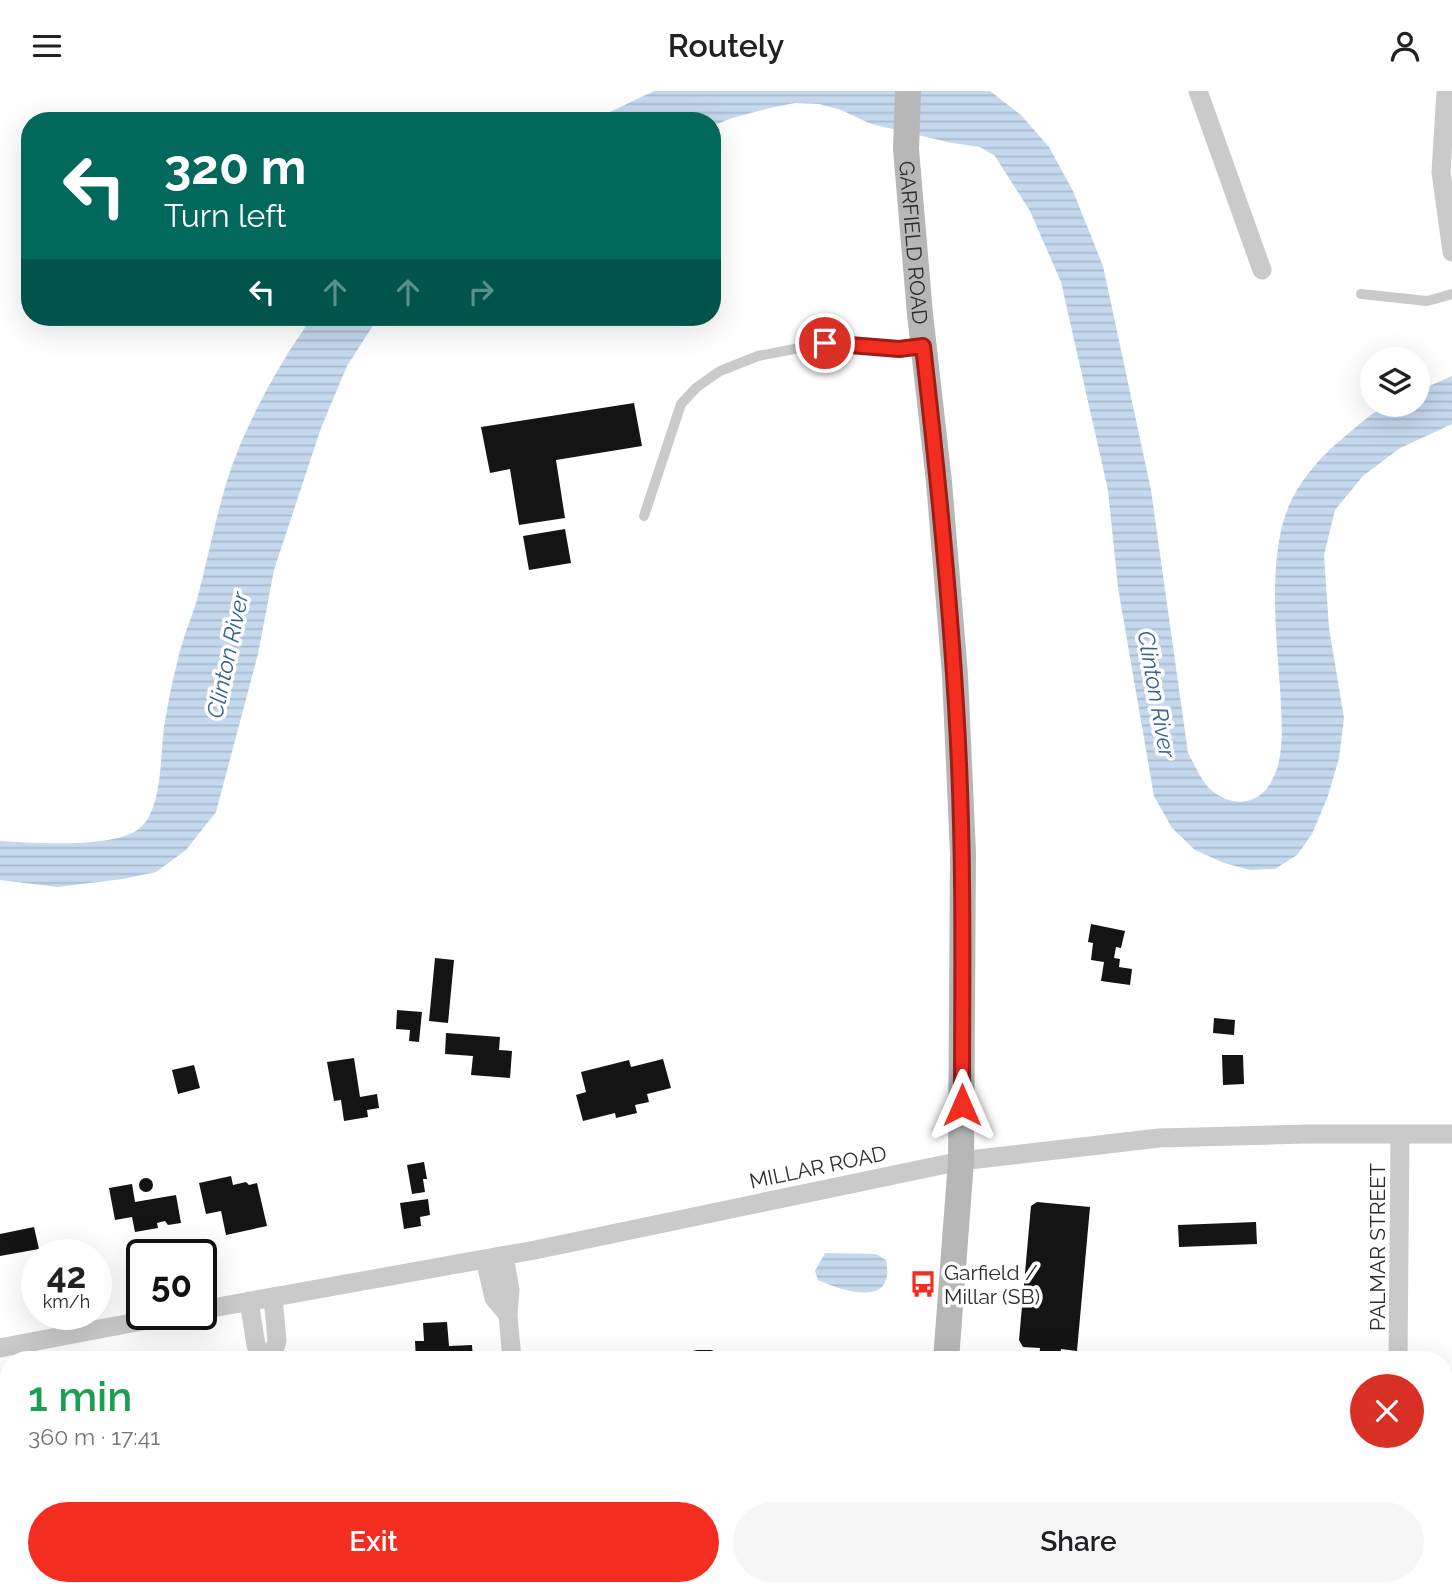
<!DOCTYPE html>
<meta charset="utf-8">
<style>
:root{--surface:#fff;--page:#f6f6f6;--text:#202124;--muted:#757577;--accent:#f32d20}
body{margin:0;font-family:Raleway,sans-serif;background:var(--page);color:var(--text);height:100vh;display:flex;flex-direction:column;font-size:26px;white-space:nowrap}
*{box-sizing:border-box;margin:0}
p{font-size:23px;color:var(--muted)}
.icon{flex:none;width:38px;height:38px;fill:none;stroke:currentColor;stroke-width:2;stroke-linecap:round;stroke-linejoin:round}
.map{position:relative;flex:1;overflow:hidden}
.sheet{position:absolute;left:0px;top:1260px;width:1452px;height:245px;display:flex;flex-direction:column;background:var(--surface);border-radius:28px 28px 0 0;box-shadow:0 7px 28px #0002}
.sheet>*{flex:none}
.banner{position:absolute;left:21px;top:21px;width:700px;height:214px;border-radius:28px;box-shadow:0 7px 28px #0002;background:#00695c;color:#fff;overflow:hidden}
.fabs{position:absolute;left:1360px;top:256px;display:grid;gap:14px}
.fabs a{display:grid;place-items:center;width:70px;height:70px;border-radius:50%;background:var(--surface);box-shadow:0 7px 28px #0002;font-size:35px}
.speed{position:absolute;left:21px;top:1148px;display:flex;gap:14px;font-size:35px;font-weight:700;text-align:center}
.speed>*{display:grid;place-content:center;width:91px;height:91px;border-radius:50%;background:var(--surface);box-shadow:0 7px 28px #0002;line-height:1}
.speed small{font-size:18px;font-weight:400}
.speed .limit{border:4px solid #111;border-radius:10px;background:#fff;color:#111}
.pin{position:absolute;display:grid;place-items:center;width:60px;height:60px;color:#fff;margin:-30px;border:4px solid #fff;border-radius:50%;box-shadow:0 2px 7px #0007}
.me{position:absolute;width:77px;margin:-38px;rotate:0deg;stroke-linejoin:round;filter:drop-shadow(0 0 5px #0008)}
.turn{display:flex;align-items:center;gap:24px;height:147px;padding:0 28px;font-size:32px}
.turn .icon{width:91px;height:91px;stroke-width:2.5}
.turn b{display:block;font-size:49px;line-height:60px}
.lanes{display:flex;align-items:center;height:66px;padding:0 28px;background:#0003;justify-content:center;gap:35px;direction:ltr}
.lanes .off{opacity:.35}
.round{display:grid;place-items:center;flex:none;width:74px;height:74px;border-radius:37px;background:var(--page)}
.head{display:flex;align-items:center;justify-content:space-between;height:119px;padding:0 28px}
h1{font-size:42px;font-weight:600;line-height:52px;color:#1e9e55}
.cta{display:flex;gap:14px;margin-top:auto;padding:14px 28px}
.cta a{flex:1;height:80px;border-radius:42px;background:var(--accent);color:#fff;font-size:28px;font-weight:600;line-height:80px;text-align:center}
.cta a+a{background:var(--page);color:var(--text)}
header{display:flex;justify-content:space-between;align-items:center;height:91px;padding:0 28px;background:var(--surface);font-size:32px;font-weight:600}
.map>svg:first-child{display:block}
</style>
<header><svg class="icon" aria-label="menu" viewBox="0 0 24 24"><path d="M4 6h16M4 12h16M4 18h16"/></svg>Routely<svg class="icon" aria-label="person" viewBox="0 0 24 24"><circle cx="12" cy="8" r="4"/><path d="M4 21q1-7 8-7t8 7"/></svg></header>
<div class="map">
<svg width="1452" height="1505" viewBox="0 0 1452 1505">
<defs>
<pattern id="water-rules" width="6" height="5" patternUnits="userSpaceOnUse" patternTransform="scale(1.75)"><rect width="6" height="5" fill="#c4d8ee"/><path d="M0 2.5h6" fill="none" stroke="#a9bacc"/></pattern>
</defs>
<rect width="100%" height="100%" fill="#fff"/>
<path fill="url(#water-rules)" d="M 654,0 L 990,0 L 1021,24 L 1049,56 L 1073,100 L 1103,175 L 1151,399 L 1188,662 C 1194,672 1201,690 1210,698 C 1241,724 1271,708 1279,670 C 1284,646 1281,621 1280,596 C 1276,545 1268,465 1288,417 C 1299,390 1321,365 1343,347 C 1357,336 1374,318 1391,314 C 1399,311 1409,313 1418,313 L 1418,300 L 1452,285 L 1452,333 L 1400,357 L 1363,385 L 1335,419 L 1324,464 L 1329,537 L 1344,627 L 1339,667 L 1328,705 L 1312,743 L 1297,764 L 1275,778 L 1250,779 L 1224,772 L 1195,759 L 1172,737 L 1154,705 L 1118,497 L 1108,399 L 1061,191 L 1030,120 L 995,65 L 980,56 L 952,52 L 871,33 L 841,19 L 819,13 L 795,12 L 770,17 L 732,27 L 712,35 L 712,30 L 591,30 Z
M 313,226 L 382,226 L 372,236 L 347,275 L 321,337 L 274,479 L 258,563 L 216,721 L 186,759 L 156,781 L 123,788 L 57,796 L 0,789 L 0,750 C 32,752 116,758 140,737 C 165,715 159,655 166,625 C 169,606 173,587 178,568 C 182,549 190,531 196,512 C 210,462 218,408 238,359 C 255,317 286,261 313,226 Z
M 825,1162 L 876,1163 L 886,1169 C 896,1217 845,1201 818,1189 L 815,1180 Z"/>
<path fill="#141414" d="M 634,312 L 642,355 L 556,369 L 565,427 L 519,434 L 510,378 L 490,382 L 481,336 Z
M 565,438 L 571,472 L 529,479 L 523,445 Z
M 1091,833 L 1125,840 L 1121,857 L 1116,856 L 1114,867 L 1120,868 L 1119,876 L 1132,878 L 1130,894 L 1101,890 L 1104,871 L 1091,869 L 1093,852 L 1088,851 Z
M 435,867 L 454,869 L 448,932 L 429,930 Z
M 397,919 L 422,921 L 419,951 L 409,950 L 410,939 L 396,938 Z
M 1214,927 L 1235,929 L 1234,944 L 1213,942 Z
M 446,942 L 500,946 L 499,959 L 512,960 L 510,987 L 471,984 L 473,965 L 445,963 Z
M 1222,964 L 1243,964 L 1244,993 L 1223,994 Z
M 354,967 L 360,1006 L 377,1003 L 379,1017 L 367,1019 L 368,1026 L 344,1030 L 341,1009 L 334,1010 L 327,971 Z
M 663,968 L 671,997 L 647,1003 L 649,1011 L 635,1014 L 637,1022 L 616,1027 L 615,1022 L 583,1030 L 576,1004 L 586,1001 L 581,981 L 629,969 L 631,976 Z
M 194,974 L 200,997 L 178,1003 L 172,979 Z
M 424,1071 L 427,1088 L 423,1088 L 425,1101 L 412,1103 L 407,1074 Z
M 231,1085 L 233,1094 L 246,1091 L 249,1094 L 257,1092 L 267,1135 L 226,1144 L 221,1120 L 206,1123 L 199,1092 Z
M139 1094a7 7 0 1 1 14 0a7 7 0 1 1-14 0Z
M 132,1093 L 135,1111 L 176,1104 L 181,1132 L 168,1134 L 165,1130 L 157,1132 L 158,1137 L 135,1141 L 132,1126 L 115,1129 L 109,1097 Z
M 428,1108 L 430,1124 L 420,1126 L 421,1135 L 404,1138 L 400,1112 Z
M 1037,1111 L 1090,1116 L 1077,1260 L 1061,1258 L 1060,1269 L 1039,1269 L 1040,1257 L 1023,1256 L 1019,1249 L 1031,1115 Z
M 1256,1131 L 1257,1153 L 1179,1156 L 1178,1134 Z
M 34,1136 L 39,1158 L 0,1165 L 0,1143 Z
M 447,1231 L 449,1255 L 472,1254 L 473,1269 L 416,1269 L 415,1250 L 424,1250 L 423,1232 Z
M 697,1259 L 711,1259 L 740,1269 L 684,1269 L 685,1262 Z
M 357,1262 L 358,1269 L 297,1269 L 297,1265 Z
M 2,1370 L 9,1370 L 9,1407 L 2,1407 Z
M 193,1496 L 238,1496 L 239,1503 L 194,1504 Z
M 334,1496 L 367,1496 L 368,1505 L 334,1505 Z
M 433,1496 L 469,1496 L 470,1505 L 438,1505 L 438,1503 L 434,1503 Z
M 1305,1496 L 1331,1496 L 1331,1505 L 1290,1505 L 1290,1497 Z"/>
<g fill="none" stroke-linecap="round" stroke-linejoin="round">
<path stroke="#cacaca" stroke-width="10" d="M 1361,203 L 1427,210 L 1452,203
M 644,425 L 681,313 L 697,296 L 720,280 L 758,265 L 825,252 L 899,258 L 923,255"/>
<path stroke="#cacaca" stroke-width="19" d="M 1198,0 L 1262,179
M 1446,0 L 1441,81 L 1452,161
M 504,1165 L 510,1199 L 508,1224 L 512,1269
M 485,1168 L 494,1207 L 508,1224
M 249,1210 L 256,1254 L 263,1269
M 201,1219 L 535,1159 L 961,1070 L 1159,1047 L 1305,1043 L 1452,1043
M 0,1257 L 179,1223
M 271,1269 L 277,1250 L 273,1206
M 1398,1269 L 1400,1044
M 279,1496 L 279,1505
M 524,1496 L 525,1505
M 1380,1505 L 1380,1496"/>
<g stroke="#b7b7b7" stroke-width="26">
<path id="s1" d="M 908,0 L 906,58 L 920,223 L 939,391 L 955,584 L 963,762 L 961,1070 L 946,1269"/>
<path d="M 923,1505 L 924,1496"/>
</g>
</g>
<g fill="none" stroke-linecap="round" stroke-linejoin="round">
<defs>
<path id="route" d="M 825,252 L 899,258 L 923,255 C 939,394 953,533 959,673 C 964,787 962,900 962,1014"/>
</defs>
<use href="#route" stroke="#9e1d15" stroke-width="18"/>
<use href="#route" stroke="#f32d20" stroke-width="12"/>
</g>
<defs>
<symbol id="bus-bare" viewBox="-9 -9 18 18"><path d="M-5-6H5V4H4V6H2V4H-2V6H-4V4H-5ZM-3.5-4V0h7V-4ZM-3.5 1.2v1.5H-2V1.2ZM2 1.2v1.5H3.5V1.2Z" fill="#f32d20" stroke="#fff" stroke-width="2.5" paint-order="stroke"/></symbol>
</defs>
<g fill-rule="evenodd">
<use href="#bus-bare" x="904" y="1174" width="38" height="38"/>
</g>
<g text-anchor="middle" dominant-baseline="central" stroke-width="7" stroke-linejoin="round" paint-order="stroke">
<g font-size="21" fill="#2d2d2d" stroke="#fff">
<text stroke="none"><textPath href="#s1" startOffset="152">GARFIELD ROAD</textPath></text>
<text transform="translate(818 1076) rotate(-12)">MILLAR ROAD</text>
<text transform="translate(1377 1156) rotate(-90)">PALMAR STREET</text>
</g>
<g font-size="21" fill="#2d2d2d" stroke="#fff" text-anchor="start">
<text x="944" y="1181">Garfield /<tspan x="944" dy="24">Millar (SB)</tspan></text>
</g>
<g font-size="23" font-style="italic" fill="#356396" stroke="#fff">
<text transform="translate(227 564) rotate(-78)">Clinton River</text>
<text transform="translate(1157 603) rotate(80)">Clinton River</text>
</g>
</g>
</svg>
<div class="fabs">
<a><svg class="icon" aria-label="layers" viewBox="0 0 24 24"><path d="M12 4l9 5-9 5-9-5zM3 14l9 5 9-5"/></svg></a>
</div>
<div class="speed"><div>42<small>km/h</small></div><div class="limit">50</div></div>
<div class="pin" style="left:825px;top:252px;background:#d93025"><svg class="icon" aria-label="arrive" viewBox="0 0 24 24"><path d="M6 21V4h12l-3 4 3 4H6"/></svg></div>
<svg class="me" style="left:962px;top:1014px" viewBox="-20 -20 40 40"><path d="M0-17L14 15 0 8-14 15z" fill="#f32d20" stroke="#fff" stroke-width="4"/></svg>
<div class="banner">
<div class="turn"><svg class="icon" aria-label="left" viewBox="0 0 24 24"><path d="M17 20v-9H6M10 6l-5 5 5 5"/></svg><div><b>320 m</b>Turn left</div></div>
<div class="lanes"><svg class="icon" aria-label="left" viewBox="0 0 24 24"><path d="M17 20v-9H6M10 6l-5 5 5 5"/></svg><svg class="icon off" aria-label="ahead" viewBox="0 0 24 24"><path d="M12 20V5M6 11l6-6 6 6"/></svg><svg class="icon off" aria-label="ahead" viewBox="0 0 24 24"><path d="M12 20V5M6 11l6-6 6 6"/></svg><svg class="icon off" aria-label="right" viewBox="0 0 24 24"><path d="M7 20v-9h11M14 6l5 5-5 5"/></svg></div>
</div>
<section class="sheet">
<div class="head"><div><h1>1 min</h1><p>360 m · 17:41</p></div><a class="round" style="background:#d93025;color:#fff"><svg class="icon" aria-label="close" viewBox="0 0 24 24"><path d="M6 6l12 12M18 6L6 18"/></svg></a></div>
<div class="cta"><a>Exit</a><a>Share</a></div>
</section>
</div>
